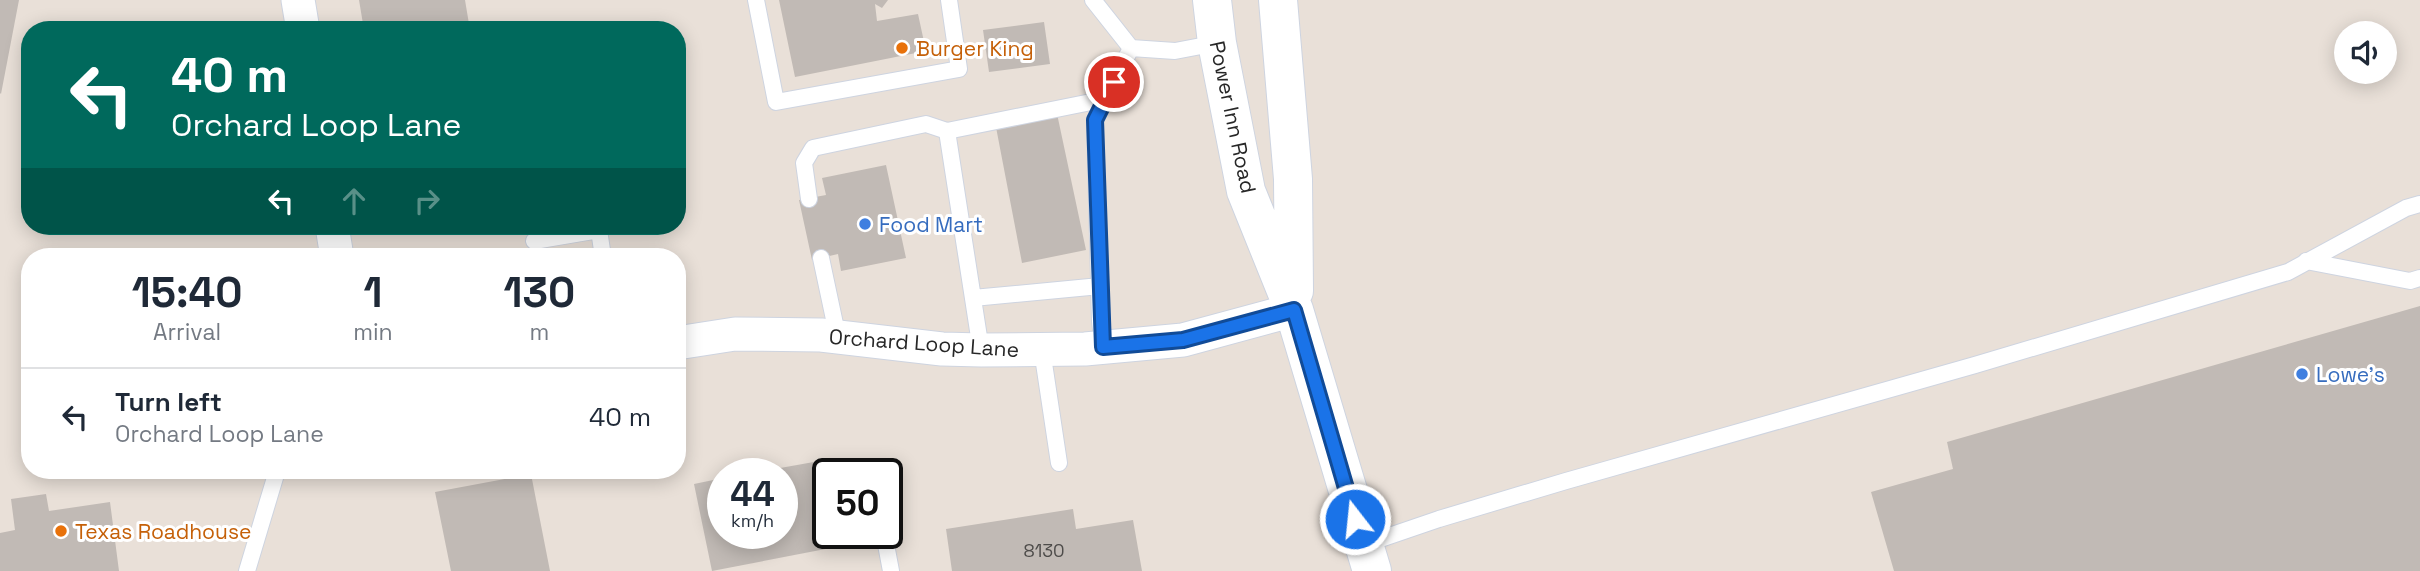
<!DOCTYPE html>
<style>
:root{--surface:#fff;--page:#f6f6f7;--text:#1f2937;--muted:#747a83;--line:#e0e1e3}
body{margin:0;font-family:"Space Grotesk",sans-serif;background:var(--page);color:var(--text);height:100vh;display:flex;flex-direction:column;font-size:26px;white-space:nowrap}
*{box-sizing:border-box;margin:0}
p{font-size:23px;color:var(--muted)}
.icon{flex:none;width:38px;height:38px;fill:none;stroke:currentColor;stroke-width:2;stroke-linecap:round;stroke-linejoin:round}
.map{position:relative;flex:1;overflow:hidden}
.side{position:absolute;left:21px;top:248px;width:665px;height:231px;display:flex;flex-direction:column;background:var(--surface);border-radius:28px;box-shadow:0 4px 18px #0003}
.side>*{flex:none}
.banner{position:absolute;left:21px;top:21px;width:665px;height:214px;border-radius:28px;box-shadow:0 4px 18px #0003;background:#00695c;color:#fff;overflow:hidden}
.tools{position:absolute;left:2334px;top:21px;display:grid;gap:14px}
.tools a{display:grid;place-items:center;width:63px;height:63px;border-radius:50%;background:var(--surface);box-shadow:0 4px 18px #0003;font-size:35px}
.speed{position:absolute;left:707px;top:458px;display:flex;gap:14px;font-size:35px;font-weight:700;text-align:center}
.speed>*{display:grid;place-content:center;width:91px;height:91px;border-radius:50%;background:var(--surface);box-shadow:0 4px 18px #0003;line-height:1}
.speed small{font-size:18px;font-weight:400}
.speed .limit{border:4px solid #111;border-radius:10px;background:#fff;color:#111}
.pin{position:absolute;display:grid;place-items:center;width:60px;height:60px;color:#fff;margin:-30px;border:4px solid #fff;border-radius:50%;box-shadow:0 2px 7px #0007}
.me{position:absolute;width:77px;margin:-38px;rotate:344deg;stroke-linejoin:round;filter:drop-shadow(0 0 5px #0008)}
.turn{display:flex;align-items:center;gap:24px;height:147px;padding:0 35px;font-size:32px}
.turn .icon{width:91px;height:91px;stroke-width:2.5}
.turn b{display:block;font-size:49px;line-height:60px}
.lanes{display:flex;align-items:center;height:66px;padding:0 35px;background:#0003;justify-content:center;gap:35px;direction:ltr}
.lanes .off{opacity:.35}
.eta{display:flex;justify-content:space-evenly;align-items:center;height:119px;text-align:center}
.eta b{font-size:42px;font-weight:700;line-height:49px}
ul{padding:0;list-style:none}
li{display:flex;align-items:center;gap:21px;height:98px;padding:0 35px;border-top:2px solid var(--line)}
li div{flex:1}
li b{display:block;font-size:26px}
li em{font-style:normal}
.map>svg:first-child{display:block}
</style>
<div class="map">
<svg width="2420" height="571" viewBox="0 0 2420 571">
<rect width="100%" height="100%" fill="#e9e0d8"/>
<path fill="#c1bab5" d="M 0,0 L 19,0 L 1,94 L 0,93 Z
M 359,0 L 465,0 L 470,30 L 364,30 Z
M 779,0 L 888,0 L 882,8 L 875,4 L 877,21 L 918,14 L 926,51 L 795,77 Z
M 1044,22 L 1050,64 L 989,72 L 983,30 Z
M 1056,109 L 1086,250 L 1022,263 L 995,122 Z
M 886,165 L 906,258 L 841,271 L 838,254 L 812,260 L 799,200 L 826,195 L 822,178 Z
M 2420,306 L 2420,571 L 1894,571 L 1871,492 L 1953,469 L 1947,442 Z
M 825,460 L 828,477 L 828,534 L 839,534 L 841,546 L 712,571 L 694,484 L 723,478 L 723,534 L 782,534 L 782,474 L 752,473 Z
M 531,474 L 550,571 L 451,571 L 435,492 Z
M 46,494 L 49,511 L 110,502 L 119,571 L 0,571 L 0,533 L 15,530 L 11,499 Z
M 1073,509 L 1076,529 L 1133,520 L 1142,571 L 952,571 L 946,529 Z"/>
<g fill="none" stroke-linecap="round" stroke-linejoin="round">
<defs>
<path id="lane" d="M 756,0 L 776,102 L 959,69 L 949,0
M 1093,0 L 1131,48 L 1175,51 L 1217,43
M 809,199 L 804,163 L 813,148 L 926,124 L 947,131
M 534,241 L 599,230 L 603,257
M 821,258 L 838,338
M 2306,261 L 2410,281 L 2420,278
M 973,298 L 1100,286
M 1103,347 L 1100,321 L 1095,120 L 1131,48
M 981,350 L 947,131 L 1106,99
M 1042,350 L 1059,463
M 884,534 L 891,571
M 1363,545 L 1439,519 L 1566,481 L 1975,365 L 2288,272 L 2406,208 L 2420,204
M 247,571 L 277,471"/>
<path id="street" d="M 298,0 L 303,30
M 332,226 L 337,257
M 677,343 L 735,334 L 821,335 L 942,349 L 981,350 L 1085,349 L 1183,340 L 1294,310"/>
<path id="secondary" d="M 1212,0 L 1217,43 L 1246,191 L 1294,310 L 1372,571
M 1278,0 L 1293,179 L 1294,291"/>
</defs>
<use href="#lane" stroke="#ced4e0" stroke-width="18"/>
<use href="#street" stroke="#ced4e0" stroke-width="35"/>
<use href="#secondary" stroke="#ced4e0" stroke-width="40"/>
<use href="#lane" stroke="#fff" stroke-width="16"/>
<use href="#street" stroke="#fff" stroke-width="33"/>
<use href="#secondary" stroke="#fff" stroke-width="38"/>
</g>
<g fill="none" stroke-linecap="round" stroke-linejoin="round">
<defs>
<path id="route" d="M 1114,82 L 1095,120 L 1103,347 L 1183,340 L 1294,310 L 1355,519"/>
</defs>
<use href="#route" stroke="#114b97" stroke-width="18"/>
<use href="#route" stroke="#1a73e8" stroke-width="12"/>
</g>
<g fill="#e8710a" stroke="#fff" stroke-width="2.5">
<circle cx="902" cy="48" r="7"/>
<circle cx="61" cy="531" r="7"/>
</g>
<g fill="#3f7fe0" stroke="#fff" stroke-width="2.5">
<circle cx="865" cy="224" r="7"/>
<circle cx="2302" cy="374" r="7"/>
</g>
<g text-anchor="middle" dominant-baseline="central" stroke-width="6" stroke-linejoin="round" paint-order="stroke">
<g font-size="18" fill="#4e4c4a">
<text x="1044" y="550">8130</text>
</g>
<g font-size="21" fill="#c56008" stroke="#fff" text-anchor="start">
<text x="916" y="48">Burger King</text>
<text x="75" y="531">Texas Roadhouse</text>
</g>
<g font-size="21" fill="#272727" stroke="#fff">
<text transform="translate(1233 117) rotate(78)">Power Inn Road</text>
<text transform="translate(924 343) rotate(4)">Orchard Loop Lane</text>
</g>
<g font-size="21" fill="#366cbe" stroke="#fff" text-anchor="start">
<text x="879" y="224">Food Mart</text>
<text x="2316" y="374">Lowe's</text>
</g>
</g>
</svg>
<div class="tools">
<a><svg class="icon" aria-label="sound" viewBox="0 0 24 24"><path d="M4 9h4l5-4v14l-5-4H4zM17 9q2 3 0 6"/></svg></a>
</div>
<div class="speed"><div>44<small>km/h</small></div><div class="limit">50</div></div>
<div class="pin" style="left:1114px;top:82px;background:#d93025"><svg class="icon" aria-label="arrive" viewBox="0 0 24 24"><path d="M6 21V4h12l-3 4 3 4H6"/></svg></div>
<svg class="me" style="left:1355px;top:519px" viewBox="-20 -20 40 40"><circle r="17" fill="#1a73e8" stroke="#fff" stroke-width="3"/><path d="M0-11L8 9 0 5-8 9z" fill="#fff"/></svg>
<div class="banner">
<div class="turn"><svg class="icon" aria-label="left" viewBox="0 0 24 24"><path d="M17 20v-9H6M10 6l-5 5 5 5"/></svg><div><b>40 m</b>Orchard Loop Lane</div></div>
<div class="lanes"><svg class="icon" aria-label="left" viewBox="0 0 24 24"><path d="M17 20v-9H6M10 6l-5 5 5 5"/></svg><svg class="icon off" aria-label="ahead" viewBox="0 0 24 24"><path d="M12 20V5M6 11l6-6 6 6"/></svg><svg class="icon off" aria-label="right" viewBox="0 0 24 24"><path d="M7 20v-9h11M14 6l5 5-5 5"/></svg></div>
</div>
<section class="side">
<div class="eta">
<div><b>15:40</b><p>Arrival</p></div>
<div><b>1</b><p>min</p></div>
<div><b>130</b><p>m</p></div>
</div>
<ul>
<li><svg class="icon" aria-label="left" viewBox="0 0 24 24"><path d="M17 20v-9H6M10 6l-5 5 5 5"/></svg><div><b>Turn left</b><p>Orchard Loop Lane</p></div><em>40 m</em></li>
</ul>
</section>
</div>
